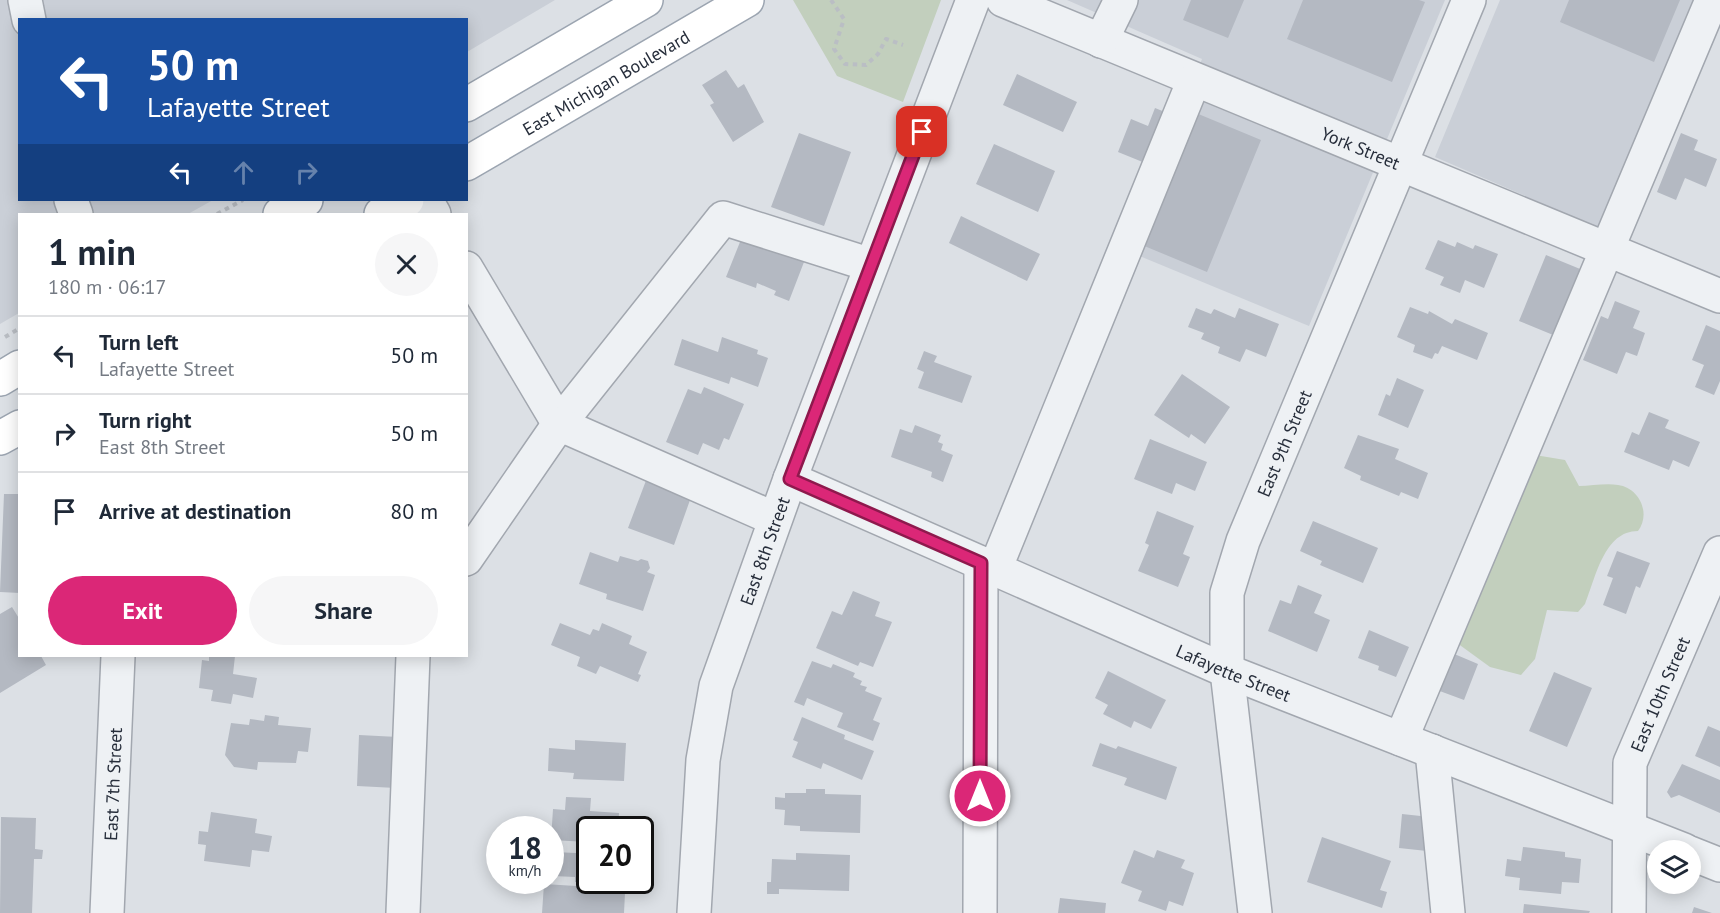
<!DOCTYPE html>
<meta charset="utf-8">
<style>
:root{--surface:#fff;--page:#f6f6f7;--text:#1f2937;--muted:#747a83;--line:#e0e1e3;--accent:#db2777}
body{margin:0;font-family:"PT Sans",sans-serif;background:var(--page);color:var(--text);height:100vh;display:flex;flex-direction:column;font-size:22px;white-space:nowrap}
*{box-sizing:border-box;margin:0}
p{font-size:20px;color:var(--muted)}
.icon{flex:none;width:33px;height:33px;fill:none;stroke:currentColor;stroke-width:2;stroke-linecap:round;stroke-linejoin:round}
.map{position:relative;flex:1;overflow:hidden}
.drawer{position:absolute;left:18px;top:213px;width:450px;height:444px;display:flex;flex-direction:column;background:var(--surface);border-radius:0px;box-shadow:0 3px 15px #0003}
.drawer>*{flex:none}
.banner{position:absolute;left:18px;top:18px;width:450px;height:183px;border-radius:0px;box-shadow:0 3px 15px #0003;background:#1a4fa0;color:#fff;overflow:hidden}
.buttons{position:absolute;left:1647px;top:840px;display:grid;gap:12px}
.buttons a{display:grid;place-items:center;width:54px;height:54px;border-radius:50%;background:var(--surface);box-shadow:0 3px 15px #0003;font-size:30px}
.speed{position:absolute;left:486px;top:816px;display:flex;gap:12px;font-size:30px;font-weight:700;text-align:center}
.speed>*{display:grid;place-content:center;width:78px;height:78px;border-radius:50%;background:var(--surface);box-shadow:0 3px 15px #0003;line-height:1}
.speed small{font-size:15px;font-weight:400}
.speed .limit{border:3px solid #111;border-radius:9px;background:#fff;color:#111}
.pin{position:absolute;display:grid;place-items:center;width:51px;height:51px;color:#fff;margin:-26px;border-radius:12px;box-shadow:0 3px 9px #0006}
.me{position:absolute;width:66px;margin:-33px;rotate:0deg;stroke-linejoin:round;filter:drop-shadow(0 0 4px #0008)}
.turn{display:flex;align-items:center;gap:21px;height:126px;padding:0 30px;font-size:27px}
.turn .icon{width:78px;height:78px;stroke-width:2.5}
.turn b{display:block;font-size:42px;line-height:51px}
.lanes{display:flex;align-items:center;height:57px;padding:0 30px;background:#0003;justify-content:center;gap:30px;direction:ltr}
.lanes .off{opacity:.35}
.round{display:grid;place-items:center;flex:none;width:63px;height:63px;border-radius:32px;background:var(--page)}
.headline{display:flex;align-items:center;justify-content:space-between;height:102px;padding:0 30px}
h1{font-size:36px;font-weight:700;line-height:45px}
.button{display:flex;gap:12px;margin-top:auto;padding:12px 30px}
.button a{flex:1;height:69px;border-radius:36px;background:var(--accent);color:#fff;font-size:24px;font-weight:700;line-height:69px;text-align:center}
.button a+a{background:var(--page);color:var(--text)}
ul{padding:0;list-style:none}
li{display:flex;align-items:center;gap:18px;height:78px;padding:0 30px;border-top:2px solid var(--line)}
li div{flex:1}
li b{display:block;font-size:22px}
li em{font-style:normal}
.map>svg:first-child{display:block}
</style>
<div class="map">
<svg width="1720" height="913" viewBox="0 0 1720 913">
<rect width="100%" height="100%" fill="#dce0e5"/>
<path fill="#cacfd7" d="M 0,0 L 555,0 L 467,52 L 466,20 L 20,20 L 20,200 L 213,200 L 188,214 L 20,214 L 19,313 L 0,324 Z
M 1067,0 L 1445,0 L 1309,326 L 1125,250 L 1202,59 Z
M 1500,0 L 1712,0 L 1613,234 L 1435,157 Z"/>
<path fill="#c2cfbd" d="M 793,0 L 941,0 L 903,102 L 837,76 Z
M 1535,455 L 1565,460 L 1579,486 C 1591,486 1606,483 1618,485 C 1640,488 1651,514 1638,531 C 1604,531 1596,577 1585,604 L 1578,612 L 1547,610 L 1535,659 L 1521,675 L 1490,667 L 1457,643 Z"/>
<path fill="#b4b9c2" d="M 1191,0 L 1244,0 L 1228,38 L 1183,20 Z
M 1303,0 L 1419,0 L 1425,2 L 1392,82 L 1287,39 Z
M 1569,0 L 1680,0 L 1654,62 L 1560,22 Z
M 726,70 L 738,88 L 744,84 L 764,122 L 733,142 L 710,105 L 714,103 L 702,85 Z
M 1017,74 L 1077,102 L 1063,132 L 1003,105 Z
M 1155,108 L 1170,114 L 1150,165 L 1118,152 L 1131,119 L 1148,126 Z
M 1196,113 L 1261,140 L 1207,272 L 1142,245 Z
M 799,133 L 851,152 L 824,226 L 771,207 Z
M 1681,133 L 1698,140 L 1694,150 L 1717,159 L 1706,187 L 1685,178 L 1676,200 L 1657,192 Z
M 994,144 L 1055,171 L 1038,212 L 976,184 Z
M 961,216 L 1040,254 L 1027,281 L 949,243 Z
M 742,237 L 804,262 L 789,301 L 774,295 L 776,291 L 757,283 L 756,288 L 726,277 Z
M 1438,240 L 1455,247 L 1457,242 L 1473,249 L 1475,245 L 1498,254 L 1484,288 L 1465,280 L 1460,293 L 1440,285 L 1444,277 L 1425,269 Z
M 1546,255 L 1585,271 L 1558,337 L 1519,321 Z
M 1615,301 L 1640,311 L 1633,328 L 1645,333 L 1637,356 L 1626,352 L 1617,374 L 1583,360 L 1601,316 L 1608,319 Z
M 1410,307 L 1428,314 L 1429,311 L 1452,324 L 1455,319 L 1488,333 L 1477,360 L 1442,346 L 1438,354 L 1435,353 L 1432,359 L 1413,352 L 1415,345 L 1397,337 Z
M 1196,308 L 1211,314 L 1214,309 L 1235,318 L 1239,308 L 1279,324 L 1266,357 L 1246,349 L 1240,362 L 1218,353 L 1220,347 L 1201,339 L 1204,333 L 1188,327 Z
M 1706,325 L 1720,331 L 1720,381 L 1714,395 L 1695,387 L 1704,365 L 1692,360 Z
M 722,337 L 758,350 L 757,354 L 768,358 L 758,387 L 731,377 L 729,384 L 674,365 L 682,339 L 718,352 Z
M 924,351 L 937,356 L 934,362 L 972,376 L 962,403 L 918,388 L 924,372 L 917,369 Z
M 1182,374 L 1230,407 L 1205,444 L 1191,434 L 1189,438 L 1154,415 Z
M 1397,378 L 1424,390 L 1408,428 L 1378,415 L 1386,394 L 1390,396 Z
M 704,387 L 744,404 L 729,440 L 724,438 L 719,450 L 703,443 L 698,455 L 666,442 L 688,389 L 701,394 Z
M 1649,412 L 1669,420 L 1665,428 L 1700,442 L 1689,467 L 1673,460 L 1669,470 L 1624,452 L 1632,432 L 1639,435 Z
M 915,425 L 941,435 L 938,442 L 943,444 L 941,450 L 953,455 L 943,482 L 931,477 L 932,472 L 891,457 L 900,429 L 912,433 Z
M 1358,435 L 1399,449 L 1395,459 L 1428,473 L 1418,499 L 1401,492 L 1399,496 L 1360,480 L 1361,476 L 1344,468 Z
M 1150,439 L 1207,462 L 1195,491 L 1176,483 L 1172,494 L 1134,479 Z
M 650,470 L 695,486 L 674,545 L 628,528 Z
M 4,494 L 20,494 L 20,593 L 0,592 Z
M 1157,511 L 1194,526 L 1183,554 L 1190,557 L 1178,587 L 1138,571 L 1149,545 L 1145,543 Z
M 1313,521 L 1378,548 L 1363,583 L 1320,565 L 1322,561 L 1300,551 Z
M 1617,551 L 1650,563 L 1640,588 L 1636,586 L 1626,614 L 1603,605 L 1613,578 L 1607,576 Z
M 590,552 L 618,562 L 620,556 L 638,561 L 641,559 L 648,561 L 650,568 L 647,572 L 655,575 L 643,611 L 606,599 L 607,594 L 579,584 Z
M 1298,585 L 1322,595 L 1314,613 L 1330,620 L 1317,652 L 1268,631 L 1280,600 L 1291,604 Z
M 853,591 L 880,602 L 875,616 L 892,622 L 873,667 L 860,662 L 858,666 L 816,648 L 832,611 L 842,615 Z
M 12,607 L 20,620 L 20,656 L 41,656 L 46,665 L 0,693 L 0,614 Z
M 560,623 L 590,635 L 593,629 L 599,631 L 602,623 L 632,636 L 629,644 L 647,652 L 638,674 L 641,675 L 638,682 L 600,666 L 596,674 L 577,666 L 580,657 L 551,645 Z
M 1369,630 L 1409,647 L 1396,677 L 1378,670 L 1379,666 L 1358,658 Z
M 1452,653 L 1478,664 L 1464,700 L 1437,690 Z
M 209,656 L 235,656 L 233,674 L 257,678 L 253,698 L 233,694 L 231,704 L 211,701 L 213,690 L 199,688 L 202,660 L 209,661 Z
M 812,661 L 831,668 L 833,664 L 855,673 L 853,677 L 862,681 L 860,685 L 867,687 L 865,691 L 882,698 L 873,720 L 880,723 L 873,741 L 837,727 L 843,713 L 807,698 L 804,706 L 794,702 Z
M 1108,671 L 1166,700 L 1151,729 L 1134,721 L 1131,728 L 1103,714 L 1108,705 L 1095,698 Z
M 1554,672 L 1592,688 L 1567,747 L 1529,731 Z
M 265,715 L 279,717 L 278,725 L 311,728 L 308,752 L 298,751 L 296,763 L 258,762 L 257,770 L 234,767 L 225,755 L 231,723 L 249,725 L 250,719 L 264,721 Z
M 802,717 L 845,735 L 844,739 L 874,751 L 862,780 L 823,763 L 821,769 L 792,757 L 798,742 L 793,740 Z
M 1708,726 L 1720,731 L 1720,767 L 1695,756 Z
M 359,735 L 398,737 L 396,788 L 357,786 Z
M 575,740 L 626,743 L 624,781 L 573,779 L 574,773 L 548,771 L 549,748 L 575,750 Z
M 1100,743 L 1116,749 L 1118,746 L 1177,767 L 1166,800 L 1124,785 L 1127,778 L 1092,766 Z
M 1682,764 L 1720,780 L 1720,813 L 1679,795 L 1671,798 L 1667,792 Z
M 806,789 L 825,789 L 825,794 L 861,795 L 860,833 L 800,831 L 800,826 L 784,825 L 785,810 L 775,809 L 775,797 L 785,798 L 785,793 L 806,793 Z
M 566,797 L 591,798 L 590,811 L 619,813 L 618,830 L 590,830 L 588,842 L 551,840 L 553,809 L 565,810 Z
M 211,812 L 257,819 L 255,833 L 272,836 L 269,852 L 252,850 L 250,867 L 204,861 L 206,845 L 198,844 L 199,831 L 208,832 Z
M 1402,814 L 1430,817 L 1427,851 L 1399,848 Z
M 1,817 L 36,818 L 35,849 L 43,850 L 42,859 L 34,859 L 32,913 L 0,913 Z
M 1322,837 L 1391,861 L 1380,890 L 1387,892 L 1382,908 L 1307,882 Z
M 1523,847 L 1565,852 L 1565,857 L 1581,859 L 1579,883 L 1562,882 L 1561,894 L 1519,890 L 1520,878 L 1505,876 L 1507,859 L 1521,861 Z
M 577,848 L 590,849 L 590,880 L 627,880 L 627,885 L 575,882 L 575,877 L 553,876 L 554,852 L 576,853 Z
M 1134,850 L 1154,858 L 1157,850 L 1185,860 L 1181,868 L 1194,873 L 1183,906 L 1169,901 L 1166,911 L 1138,901 L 1142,891 L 1121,883 Z
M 796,853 L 850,855 L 849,891 L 779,889 L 779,894 L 767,894 L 767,882 L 771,882 L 772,859 L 796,860 Z
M 544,884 L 592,887 L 592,891 L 625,893 L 624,913 L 542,913 Z
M 1060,898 L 1106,903 L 1105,913 L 1058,913 Z
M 1524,904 L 1590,911 L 1589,913 L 1523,913 Z
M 1694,907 L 1712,913 L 1692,913 Z"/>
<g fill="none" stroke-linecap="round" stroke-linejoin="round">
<defs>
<g id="minor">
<path d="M 25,0 L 29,20"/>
<path id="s1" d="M 1003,0 L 1720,296"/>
<path d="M 1101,41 L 1121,0"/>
<path d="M 71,200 L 76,214"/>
<path d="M 426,200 L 434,214"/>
<path d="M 466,268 L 559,424 L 723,218 L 871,265"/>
<path id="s2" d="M 790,479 L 1227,671 L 1684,850"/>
<path d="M 466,559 L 559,424 L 775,519"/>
<path d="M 995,569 L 1194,80"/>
<path d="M 1401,739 L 1712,0"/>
<path d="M 1432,751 L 1448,913"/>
<path d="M 1690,853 L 1720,865"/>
<path id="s3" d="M 107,913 L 118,656"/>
<path d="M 403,913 L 413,656"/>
<path id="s4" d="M 694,913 L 703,760 L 716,686 L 790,479 L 973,0"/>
<path d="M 980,913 L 981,563"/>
<path id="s5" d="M 1255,913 L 1227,671 L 1227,593 L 1243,541 L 1469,0"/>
<path id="s6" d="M 1629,913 L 1630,763 L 1720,553"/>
</g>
<g id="major">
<path d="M 466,105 L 646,0"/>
<path id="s7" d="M 466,164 L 747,0"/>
<path d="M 280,214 L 306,200"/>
<path d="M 381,214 L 407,200"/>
<path d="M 0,379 L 20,367"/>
<path d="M 0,438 L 20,427"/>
</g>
</defs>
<use href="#minor" stroke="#a2a7af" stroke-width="36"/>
<use href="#major" stroke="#9ca5b1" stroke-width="36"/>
<path stroke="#babec4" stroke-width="4" stroke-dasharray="4.5 4.5" stroke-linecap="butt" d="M 831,0 L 844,19 L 834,49 L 845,64 L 866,65 L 878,54 L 886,39 L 903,45
M 217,214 L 243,200
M 5,337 L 20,328"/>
<use href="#minor" stroke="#eef1f4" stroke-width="33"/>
<use href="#major" stroke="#fff" stroke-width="33"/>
</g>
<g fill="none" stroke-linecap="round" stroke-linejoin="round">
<defs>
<path id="route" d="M 922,132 L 790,479 L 981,563 L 980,796"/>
</defs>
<use href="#route" stroke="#8e194d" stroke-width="15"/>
<use href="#route" stroke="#db2777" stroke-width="10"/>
</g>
<g text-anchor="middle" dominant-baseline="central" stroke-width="6" stroke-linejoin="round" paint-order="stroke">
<g font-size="18" fill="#272e3b" stroke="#ebeff3">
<text stroke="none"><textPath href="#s7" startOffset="162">East Michigan Boulevard</textPath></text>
<text stroke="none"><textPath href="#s1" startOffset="387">York Street</textPath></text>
<text stroke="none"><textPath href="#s5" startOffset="482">East 9th Street</textPath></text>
<text stroke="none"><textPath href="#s4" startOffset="372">East 8th Street</textPath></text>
<text stroke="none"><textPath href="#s2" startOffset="484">Lafayette Street</textPath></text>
<text stroke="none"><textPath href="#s6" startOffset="225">East 10th Street</textPath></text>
<text stroke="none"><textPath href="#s3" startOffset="129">East 7th Street</textPath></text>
</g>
</g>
</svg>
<div class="buttons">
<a><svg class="icon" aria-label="layers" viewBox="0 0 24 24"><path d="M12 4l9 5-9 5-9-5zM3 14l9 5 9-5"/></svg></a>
</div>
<div class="speed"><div>18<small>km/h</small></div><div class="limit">20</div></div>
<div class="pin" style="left:922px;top:132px;background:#d93025"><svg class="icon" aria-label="arrive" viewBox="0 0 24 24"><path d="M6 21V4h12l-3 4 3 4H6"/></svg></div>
<svg class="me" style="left:980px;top:796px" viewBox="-20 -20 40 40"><circle r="17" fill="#db2777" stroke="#fff" stroke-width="3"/><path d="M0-11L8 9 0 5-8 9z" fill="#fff"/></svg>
<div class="banner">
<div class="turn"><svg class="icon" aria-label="left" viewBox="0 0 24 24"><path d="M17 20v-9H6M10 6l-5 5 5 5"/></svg><div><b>50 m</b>Lafayette Street</div></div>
<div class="lanes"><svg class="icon" aria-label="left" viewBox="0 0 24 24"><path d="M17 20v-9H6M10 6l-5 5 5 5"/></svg><svg class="icon off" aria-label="ahead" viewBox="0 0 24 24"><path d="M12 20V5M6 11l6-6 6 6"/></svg><svg class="icon off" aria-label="right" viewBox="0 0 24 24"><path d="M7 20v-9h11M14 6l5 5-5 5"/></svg></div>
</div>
<section class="drawer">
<div class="headline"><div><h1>1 min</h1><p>180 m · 06:17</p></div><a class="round"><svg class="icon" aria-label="close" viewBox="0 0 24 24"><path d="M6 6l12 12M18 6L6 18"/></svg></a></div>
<ul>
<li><svg class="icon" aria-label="left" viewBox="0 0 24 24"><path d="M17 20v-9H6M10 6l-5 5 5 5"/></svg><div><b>Turn left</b><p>Lafayette Street</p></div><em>50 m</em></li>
<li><svg class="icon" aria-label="right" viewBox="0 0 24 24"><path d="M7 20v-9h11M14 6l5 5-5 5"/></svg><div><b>Turn right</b><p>East 8th Street</p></div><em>50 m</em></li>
<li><svg class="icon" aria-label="arrive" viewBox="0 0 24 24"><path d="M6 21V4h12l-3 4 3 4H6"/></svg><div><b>Arrive at destination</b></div><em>80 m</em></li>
</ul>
<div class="button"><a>Exit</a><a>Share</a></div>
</section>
</div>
